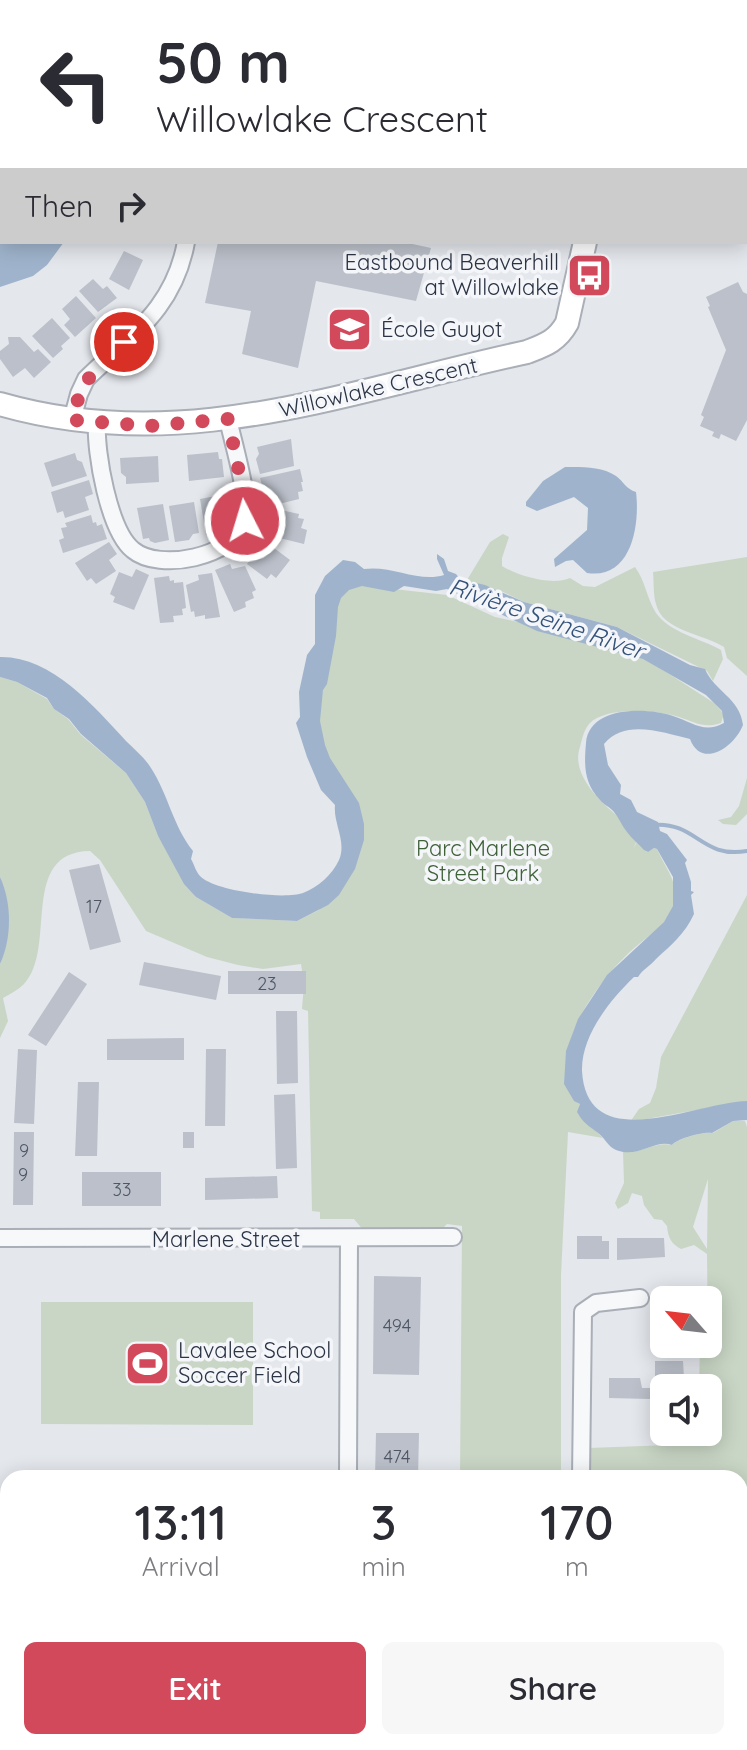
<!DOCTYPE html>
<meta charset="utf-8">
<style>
:root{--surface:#fff;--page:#f7f7f7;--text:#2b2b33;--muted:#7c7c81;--accent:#d1495b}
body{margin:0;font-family:Quicksand,sans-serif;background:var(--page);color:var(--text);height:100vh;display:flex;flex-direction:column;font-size:30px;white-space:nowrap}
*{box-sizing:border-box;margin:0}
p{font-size:26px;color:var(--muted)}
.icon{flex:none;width:44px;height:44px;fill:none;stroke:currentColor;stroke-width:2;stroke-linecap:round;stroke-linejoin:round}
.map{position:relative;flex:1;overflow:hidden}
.drawer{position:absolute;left:0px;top:1470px;width:748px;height:280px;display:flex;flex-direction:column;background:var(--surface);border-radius:24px 24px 0 0;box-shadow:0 4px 20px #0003}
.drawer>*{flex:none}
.top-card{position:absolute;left:0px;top:0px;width:748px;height:244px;box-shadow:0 4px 20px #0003;background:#fff;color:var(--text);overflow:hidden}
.needle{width:52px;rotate:298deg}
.buttons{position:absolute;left:650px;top:1286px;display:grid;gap:16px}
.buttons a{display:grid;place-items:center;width:72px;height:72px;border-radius:12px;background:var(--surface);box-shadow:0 4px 20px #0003;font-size:40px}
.pin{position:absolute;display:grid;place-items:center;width:68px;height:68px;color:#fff;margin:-34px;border:4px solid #fff;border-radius:50%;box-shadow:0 2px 8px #0007}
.me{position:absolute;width:88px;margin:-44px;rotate:355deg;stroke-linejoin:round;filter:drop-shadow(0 0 6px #0008)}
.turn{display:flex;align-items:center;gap:28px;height:168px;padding:0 24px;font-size:36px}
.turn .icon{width:104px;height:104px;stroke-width:2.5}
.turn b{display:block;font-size:56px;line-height:68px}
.then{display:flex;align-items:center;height:76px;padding:0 24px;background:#0003;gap:16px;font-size:30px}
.eta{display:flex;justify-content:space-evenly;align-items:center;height:136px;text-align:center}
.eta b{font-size:48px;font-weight:600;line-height:56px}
.cta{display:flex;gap:16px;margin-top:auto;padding:16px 24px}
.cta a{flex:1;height:92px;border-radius:12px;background:var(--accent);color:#fff;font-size:32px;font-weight:600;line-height:92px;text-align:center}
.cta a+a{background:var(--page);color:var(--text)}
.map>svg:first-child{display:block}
</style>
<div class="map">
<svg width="747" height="1750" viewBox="0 0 747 1750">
<rect width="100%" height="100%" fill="#e4e7ec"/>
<path fill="#c9d6c5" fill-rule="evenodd" d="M 503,534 L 509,537 L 502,558 L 502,566 C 518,576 552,586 570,578 L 583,586 L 595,587 L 635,567 C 645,580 647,599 656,613 C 670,633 700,638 721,650 L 723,659 L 713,681 L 707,671 L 617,627 L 524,602 L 501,591 L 467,580 L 490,542 Z
M 747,557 L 747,676 L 727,658 L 724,647 C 704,634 662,631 656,604 C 653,594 654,582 653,572 Z
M 340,583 L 447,595 L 495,617 L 563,632 L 640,655 L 714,703 L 724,714 L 721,723 C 704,729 695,722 679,717 C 657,710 606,706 589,724 C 584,730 582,739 580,747 C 568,781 617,816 640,834 L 633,849 L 637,842 L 647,852 L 654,848 L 657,849 C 666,870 679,881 674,905 C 669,924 645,938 632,950 C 602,977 562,1031 567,1072 C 569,1085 569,1098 580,1104 L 578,1114 L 603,1138 L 568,1132 L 561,1275 L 561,1478 L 460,1478 L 462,1226 L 447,1224 L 441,1230 L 364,1231 L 354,1219 L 320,1219 L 320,1212 L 312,1211 L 308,1011 L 302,1009 L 304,984 L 301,964 L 263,969 L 238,965 L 207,957 L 146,931 L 100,860 L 90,851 C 18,852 58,948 24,984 C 18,990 10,994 3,998 L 8,1021 L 0,1038 L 0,964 L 9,922 L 0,877 L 0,677 L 17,682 L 47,699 L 54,709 L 68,719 L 81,735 L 126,773 L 145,802 L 158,836 L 196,897 L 232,918 L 297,921 L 319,910 L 358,841 L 315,738 Z
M 747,778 L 747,814 L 736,825 L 723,824 L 718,820 L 731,817 L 739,806 Z
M 747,895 L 747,1101 L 630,1122 L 639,1109 L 650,1103 L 656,1088 L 661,1057 Z
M 733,1121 L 745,1121 L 747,1127 L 747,1592 L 740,1592 L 740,1478 L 588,1478 L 588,1448 L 698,1444 L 699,1432 L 708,1432 L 708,1388 L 699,1388 L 700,1344 L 708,1344 L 707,1254 L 694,1245 L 681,1249 C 671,1244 668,1237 667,1226 L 662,1220 L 654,1219 L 644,1205 L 642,1196 L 632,1193 L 628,1203 L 618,1209 L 615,1203 L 624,1183 L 623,1152 C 642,1153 657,1141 672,1145 C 677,1139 704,1131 713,1133 ZM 708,1179 L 707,1249 L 693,1227 Z
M 41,1302 L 253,1302 L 253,1425 L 41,1424 Z
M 458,1742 L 561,1742 L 561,1750 L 458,1750 Z"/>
<path fill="#9fb4cc" d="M 0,0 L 60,0 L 2,2 L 2,242 L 64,242 L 47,265 L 33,276 L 0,287 Z
M 565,467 C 582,467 601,466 616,476 C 624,482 626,489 636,492 C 640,524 632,580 587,573 L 573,560 L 566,561 L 555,567 L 554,559 L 587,530 L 588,508 L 574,497 L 537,511 L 526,506 L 526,502 L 543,481 Z
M 437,554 L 444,559 L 448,571 L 456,574 L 460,579 L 485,585 L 524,602 L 617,627 L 690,665 L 705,669 C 714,691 740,698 743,725 C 734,748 701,769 690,739 C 664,733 625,718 604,744 L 608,765 L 621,785 L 620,794 L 631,800 L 637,812 L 658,822 L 660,831 L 667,834 L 687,860 L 685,863 L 691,882 L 691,891 L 694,892 L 691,895 L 694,914 C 685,934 671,945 656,959 C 650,966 643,969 638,977 L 634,977 C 610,1000 581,1036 582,1071 C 587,1158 696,1102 747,1101 L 747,1120 L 733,1121 L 712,1133 C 704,1131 676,1139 672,1145 C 655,1139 638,1159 616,1150 C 608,1147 605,1138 598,1133 C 589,1126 583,1123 577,1112 L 580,1104 L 574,1101 L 564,1084 L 566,1051 L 578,1019 L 607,975 L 664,922 L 673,906 L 673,877 L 657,849 L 654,848 L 648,852 L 644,850 C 639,844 632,839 627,832 C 622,826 619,818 614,812 C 610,807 604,805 600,800 C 584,783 584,766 586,743 C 589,706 646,707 673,716 C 692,722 704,734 724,723 L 722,711 L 706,695 L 643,659 L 537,631 L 447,589 L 436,591 L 404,586 L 394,592 L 362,586 L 349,590 L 341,598 L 338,607 L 336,636 L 327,684 L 323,690 L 320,721 L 325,745 L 330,758 L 359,803 L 364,824 L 364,840 L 355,869 L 339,895 L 328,905 L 297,921 L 232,918 L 196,897 L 184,884 L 158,836 L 145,802 L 126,773 L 81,734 L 69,719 L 54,709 L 47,698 L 17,682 L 0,677 L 0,657 C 51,656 94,706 126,741 C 134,749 145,758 151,768 C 168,794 173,826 193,851 L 191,859 C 194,864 196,872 200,876 C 214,891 284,900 303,893 C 318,887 332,875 339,860 C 347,841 333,824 335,805 L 321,790 L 307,757 L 296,723 L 300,717 L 299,692 L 307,655 L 315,644 L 315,595 L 325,576 L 343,560 L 355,562 L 364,569 C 392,565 419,583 444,575 L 437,559 Z
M 0,877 C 12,903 12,938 0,964 Z"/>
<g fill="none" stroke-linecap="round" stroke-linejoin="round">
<path stroke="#9fb4cc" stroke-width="4" d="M 654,825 C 697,822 701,859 747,851"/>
</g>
<path fill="#bbc0ca" d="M 218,242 L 403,242 L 431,248 L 416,301 L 316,281 L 298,368 L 242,354 L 251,311 L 205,303 Z
M 124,251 L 143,260 L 129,290 L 109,279 Z
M 93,279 L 103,289 L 107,286 L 117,298 L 98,312 L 79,291 Z
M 738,282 L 743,292 L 747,294 L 747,420 L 736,441 L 721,434 L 719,439 L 712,436 L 714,432 L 700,426 L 704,417 L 701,415 L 726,350 L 708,307 L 710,306 L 706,297 Z
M 76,296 L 96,318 L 75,337 L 64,325 L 70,319 L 62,309 Z
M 52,318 L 70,338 L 61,346 L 63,349 L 53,358 L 32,336 Z
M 8,337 L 20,337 L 34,352 L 38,349 L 51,362 L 34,378 L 25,368 L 13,377 L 0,359 L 0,351 L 9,344 Z
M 291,439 L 294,466 L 260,474 L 256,459 L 259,454 L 257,447 Z
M 218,452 L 219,459 L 222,459 L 224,477 L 189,481 L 187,455 Z
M 75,453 L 77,460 L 82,462 L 87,476 L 52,487 L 44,463 Z
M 158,456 L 159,482 L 126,484 L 126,477 L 121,473 L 120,458 Z
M 300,469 L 303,482 L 301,482 L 303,491 L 298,492 L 299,499 L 275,505 L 272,491 L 264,493 L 260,478 Z
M 89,480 L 93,494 L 85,497 L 89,510 L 65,518 L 63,511 L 57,513 L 51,492 Z
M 226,494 L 232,526 L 224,528 L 221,533 L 206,535 L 200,499 Z
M 194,502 L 199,533 L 193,534 L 189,540 L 175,542 L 169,506 Z
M 163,504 L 169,540 L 155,543 L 150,541 L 149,538 L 143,539 L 137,508 Z
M 272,508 L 299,514 L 298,518 L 304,519 L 301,528 L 307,530 L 304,544 L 259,533 L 262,519 L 267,520 L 268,515 L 270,516 Z
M 91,515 L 93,523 L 96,522 L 97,526 L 102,524 L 107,539 L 63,553 L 59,540 L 64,538 L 61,528 L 67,527 L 65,523 Z
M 258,536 L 290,560 L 276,578 L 271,574 L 267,579 L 247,564 L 256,553 L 249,548 Z
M 109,542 L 117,554 L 109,560 L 116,571 L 96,584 L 91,578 L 87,581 L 75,563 Z
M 230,564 L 232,569 L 245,566 L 256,590 L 252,592 L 254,598 L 245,602 L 246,607 L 234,612 L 215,570 Z
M 136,569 L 149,575 L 134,610 L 113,602 L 115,597 L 110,594 L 119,572 L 132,577 Z
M 212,573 L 220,617 L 205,619 L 205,615 L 195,617 L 194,611 L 191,612 L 186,585 L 199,580 L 198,575 Z
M 169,576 L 170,581 L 174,580 L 174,583 L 183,582 L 186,608 L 182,609 L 183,615 L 173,616 L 174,622 L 160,623 L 154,578 Z
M 99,864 L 121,942 L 90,950 L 69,870 Z
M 144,962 L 221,976 L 216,1000 L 139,985 Z
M 228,971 L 306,971 L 306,994 L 228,994 Z
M 69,972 L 87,984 L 46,1046 L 28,1035 Z
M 276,1011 L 297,1011 L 298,1083 L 277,1084 Z
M 184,1038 L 184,1060 L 107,1060 L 107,1039 Z
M 18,1049 L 37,1050 L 34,1124 L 14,1123 Z
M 206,1049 L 226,1049 L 225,1126 L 205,1126 Z
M 78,1082 L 99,1082 L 97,1156 L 75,1156 Z
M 295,1094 L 297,1168 L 276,1169 L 274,1095 Z
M 14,1132 L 34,1132 L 33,1205 L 13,1205 Z
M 183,1132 L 194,1132 L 194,1148 L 183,1148 Z
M 82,1172 L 161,1172 L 161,1206 L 82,1206 Z
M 277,1176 L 278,1198 L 205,1200 L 205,1178 Z
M 577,1236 L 602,1236 L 602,1241 L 609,1241 L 609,1259 L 577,1259 Z
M 617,1238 L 664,1238 L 665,1257 L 617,1260 Z
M 374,1276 L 421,1277 L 419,1375 L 373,1374 Z
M 655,1361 L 683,1361 L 684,1378 L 655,1379 Z
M 609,1378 L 640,1378 L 642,1388 L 650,1388 L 650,1399 L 609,1398 Z
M 376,1433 L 419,1433 L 418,1478 L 375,1478 Z
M 747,1622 L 747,1718 L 742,1718 L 745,1718 L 741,1732 L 740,1624 Z
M 28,1742 L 181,1742 L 172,1750 L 20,1750 Z
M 381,1742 L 405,1742 L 405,1750 L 381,1750 Z
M 706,1742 L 736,1742 L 736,1750 L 698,1750 L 698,1746 L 706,1746 Z"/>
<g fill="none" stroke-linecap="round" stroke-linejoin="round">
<defs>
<path id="street" d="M 228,2 L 229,0
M 72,420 L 79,394 L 86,379 C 131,335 174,309 186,242
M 97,423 C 95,452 109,531 133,550 C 159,572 234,557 244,522 C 251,501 233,443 228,419
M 0,1238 L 453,1237
M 348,1478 L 349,1238
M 581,1478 L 583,1312 L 596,1303 L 640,1298
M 348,1750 L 348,1742
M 577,1750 L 577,1742"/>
<path id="secondary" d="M 695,2 L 696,0
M 0,404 C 184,457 349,390 527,352 C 545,345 557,341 567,323 L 585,242"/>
</defs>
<use href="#street" stroke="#a9aeb7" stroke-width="20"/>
<use href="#secondary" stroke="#a9aeb7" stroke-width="26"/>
<use href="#street" stroke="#f7f8fa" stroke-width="16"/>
<use href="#secondary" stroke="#fff" stroke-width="22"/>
</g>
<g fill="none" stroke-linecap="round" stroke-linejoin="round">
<path stroke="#d1495b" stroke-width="14" stroke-dasharray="0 25.2" d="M 124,342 C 94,371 82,378 72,420 L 149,426 L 228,419 L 245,501 L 245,521"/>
</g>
<defs>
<symbol id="bus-square" viewBox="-11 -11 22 22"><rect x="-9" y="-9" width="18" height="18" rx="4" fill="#d1495b" stroke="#f4f6f9"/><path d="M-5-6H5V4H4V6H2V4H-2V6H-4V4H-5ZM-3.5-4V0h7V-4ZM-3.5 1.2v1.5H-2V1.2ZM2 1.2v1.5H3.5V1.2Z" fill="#fff"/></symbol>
<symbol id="school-square" viewBox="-11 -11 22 22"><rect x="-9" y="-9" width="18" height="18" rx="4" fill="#d1495b" stroke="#f4f6f9"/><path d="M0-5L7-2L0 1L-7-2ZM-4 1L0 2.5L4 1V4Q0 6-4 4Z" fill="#fff"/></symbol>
<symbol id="stadium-square" viewBox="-11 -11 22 22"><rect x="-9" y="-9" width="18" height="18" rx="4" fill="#d1495b" stroke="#f4f6f9"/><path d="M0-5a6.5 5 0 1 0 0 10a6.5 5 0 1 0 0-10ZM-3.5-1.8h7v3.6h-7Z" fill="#fff"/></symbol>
</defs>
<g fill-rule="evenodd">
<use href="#bus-square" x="564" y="250" width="51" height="51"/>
<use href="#school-square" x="324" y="304" width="51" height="51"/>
<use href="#stadium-square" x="122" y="1338" width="51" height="51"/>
</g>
<g text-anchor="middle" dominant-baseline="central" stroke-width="7" stroke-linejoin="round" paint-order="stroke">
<g font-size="18" fill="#4f5766">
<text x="94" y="906">17</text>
<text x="267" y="983">23</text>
<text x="24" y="1150">9</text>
<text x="23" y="1174">9</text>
<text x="122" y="1189">33</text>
<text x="397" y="1325">494</text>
<text x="397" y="1456">474</text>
</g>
<g font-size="22" fill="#2b3445" stroke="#f4f6f9" text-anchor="start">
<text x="559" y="262" text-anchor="end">Eastbound Beaverhill<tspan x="559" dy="25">at Willowlake</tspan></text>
<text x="381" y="329">École Guyot</text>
<text x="178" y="1350">Lavalee School<tspan x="178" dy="25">Soccer Field</tspan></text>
</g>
<g font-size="22" fill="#2b3445" stroke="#f4f6f9">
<text transform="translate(378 387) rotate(-13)">Willowlake Crescent</text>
<text x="226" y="1239">Marlene Street</text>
</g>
<g font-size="22" fill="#3f6138" stroke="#f4f6f9">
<text x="483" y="848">Parc Marlene<tspan x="483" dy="25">Street Park</tspan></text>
</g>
<g font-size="24" font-style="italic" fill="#34527a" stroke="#f4f6f9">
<text transform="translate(547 618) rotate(19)">Rivière Seine River</text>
</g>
</g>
</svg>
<div class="buttons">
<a><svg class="needle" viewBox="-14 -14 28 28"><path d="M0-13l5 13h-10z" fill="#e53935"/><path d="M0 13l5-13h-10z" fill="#7c7c81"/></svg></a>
<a><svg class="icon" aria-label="sound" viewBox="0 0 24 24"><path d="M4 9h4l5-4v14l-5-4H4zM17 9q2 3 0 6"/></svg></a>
</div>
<div class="pin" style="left:124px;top:342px;background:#d93025"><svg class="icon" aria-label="arrive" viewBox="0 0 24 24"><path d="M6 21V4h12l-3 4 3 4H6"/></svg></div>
<svg class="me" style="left:245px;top:521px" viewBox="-20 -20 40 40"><circle r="17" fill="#d1495b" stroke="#fff" stroke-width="3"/><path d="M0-11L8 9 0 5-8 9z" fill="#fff"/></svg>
<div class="top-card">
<div class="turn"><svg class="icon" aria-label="left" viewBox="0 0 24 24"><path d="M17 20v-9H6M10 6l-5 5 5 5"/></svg><div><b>50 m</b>Willowlake Crescent</div></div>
<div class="then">Then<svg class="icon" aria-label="right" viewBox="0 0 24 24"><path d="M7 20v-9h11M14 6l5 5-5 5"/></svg></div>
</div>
<section class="drawer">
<div class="eta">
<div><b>13:11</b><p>Arrival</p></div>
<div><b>3</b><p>min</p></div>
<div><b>170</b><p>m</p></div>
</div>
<div class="cta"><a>Exit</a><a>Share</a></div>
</section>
</div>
